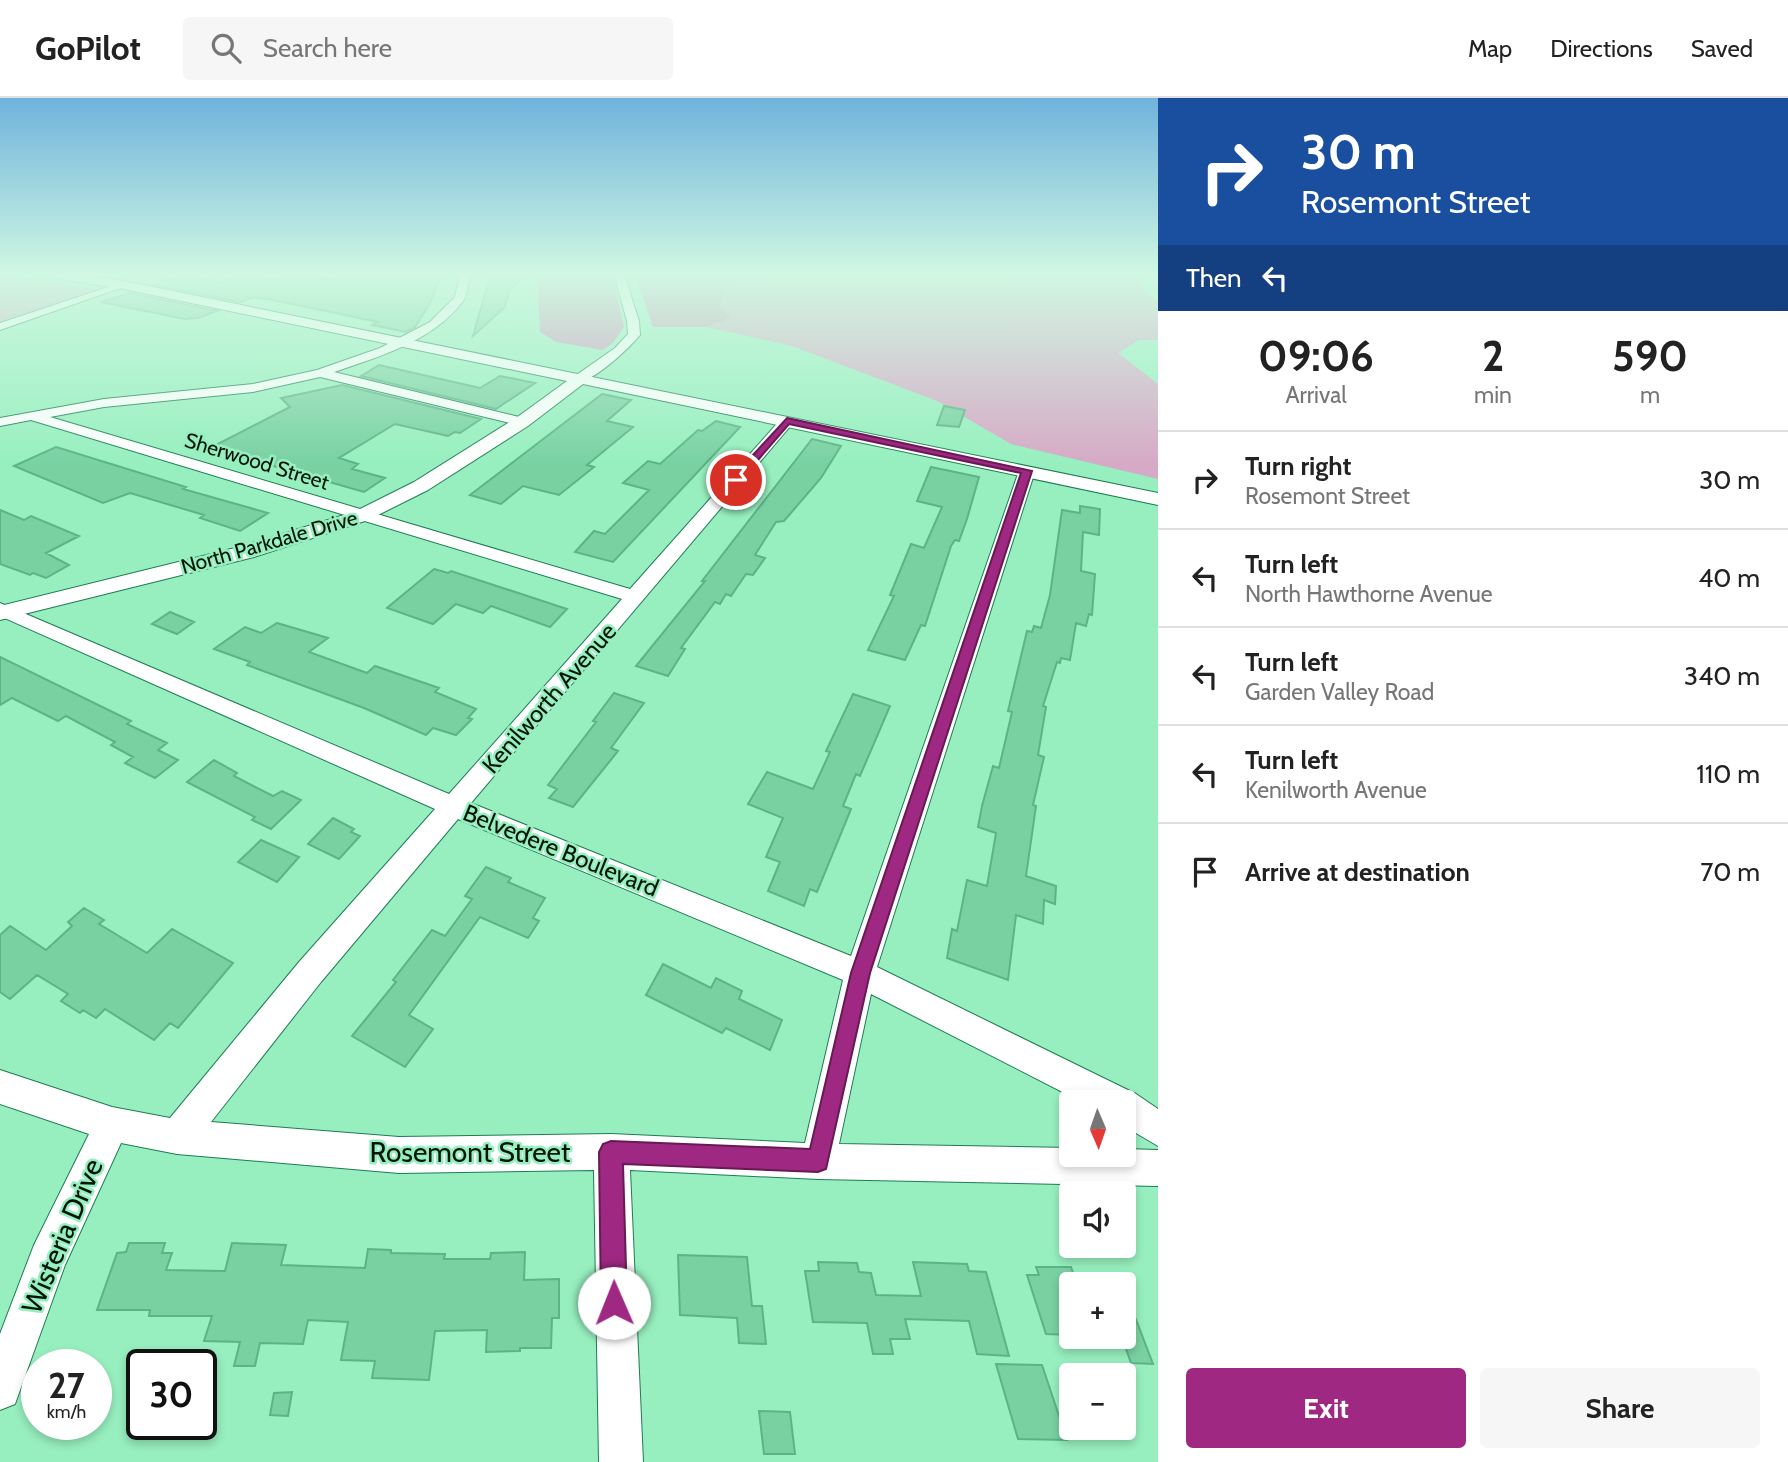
<!DOCTYPE html>
<meta charset="utf-8">
<style>
:root{--surface:#fff;--page:#f6f6f6;--text:#222;--muted:#767676;--line:#e0e0e0;--accent:#9e2882}
body{margin:0;font-family:Cabin,sans-serif;background:var(--page);color:var(--text);height:100vh;display:flex;flex-direction:column;font-size:26px;white-space:nowrap}
*{box-sizing:border-box;margin:0}
p{font-size:23px;color:var(--muted)}
.icon{flex:none;width:38px;height:38px;fill:none;stroke:currentColor;stroke-width:2;stroke-linecap:round;stroke-linejoin:round}
.map{position:relative;flex:1;overflow:hidden}
.details{display:flex;flex-direction:column;background:var(--surface);width:630px}
.details>*{flex:none}
.guide{background:#1a4fa0;color:#fff;overflow:hidden}
.needle{width:46px;rotate:178deg}
.fabs{position:absolute;left:1059px;top:992px;display:grid;gap:14px}
.fabs a{display:grid;place-items:center;width:77px;height:77px;border-radius:7px;background:var(--surface);box-shadow:0 4px 10px #0003;font-size:35px}
.speed{position:absolute;left:21px;top:1251px;display:flex;gap:14px;font-size:35px;font-weight:700;text-align:center}
.speed>*{display:grid;place-content:center;width:91px;height:91px;border-radius:50%;background:var(--surface);box-shadow:0 4px 10px #0003;line-height:1}
.speed small{font-size:18px;font-weight:400}
.speed .limit{border:4px solid #111;border-radius:10px;background:#fff;color:#111}
.pin{position:absolute;display:grid;place-items:center;width:60px;height:60px;color:#fff;margin:-30px;border:4px solid #fff;border-radius:50%;box-shadow:0 2px 7px #0007}
.me{position:absolute;width:77px;margin:-38px;rotate:359deg;stroke-linejoin:round;filter:drop-shadow(0 0 5px #0008)}
.turn{display:flex;align-items:center;gap:24px;height:147px;padding:0 28px;font-size:32px}
.turn .icon{width:91px;height:91px;stroke-width:2.5}
.turn b{display:block;font-size:49px;line-height:60px}
.then{display:flex;align-items:center;height:66px;padding:0 28px;background:#0003;gap:14px;font-size:26px}
.eta{display:flex;justify-content:space-evenly;align-items:center;height:119px;text-align:center}
.eta b{font-size:42px;font-weight:800;line-height:49px}
.button{display:flex;gap:14px;margin-top:auto;padding:14px 28px}
.button a{flex:1;height:80px;border-radius:7px;background:var(--accent);color:#fff;font-size:28px;font-weight:800;line-height:80px;text-align:center}
.button a+a{background:var(--page);color:var(--text)}
ul{padding:0;list-style:none}
li{display:flex;align-items:center;gap:21px;height:98px;padding:0 28px;border-top:2px solid var(--line)}
li div{flex:1}
li b{display:block;font-size:26px}
li em{font-style:normal}
header{display:flex;align-items:center;gap:42px;box-sizing:border-box;height:98px;padding:0 35px;background:var(--surface);border-bottom:2px solid var(--line)}
header strong{font-size:33px}
nav{display:flex;gap:38px;margin-inline-start:auto;font-size:24px}
.search{width:490px;height:63px;background:var(--page);display:flex;align-items:center;gap:18px;box-sizing:border-box;padding:0 24px;border-radius:7px;color:var(--muted);font-size:26px}
main{display:flex;flex:1;min-height:0}
.map>svg:first-child{display:block}
</style>
<header>
<strong>GoPilot</strong>
<div class="search"><svg class="icon" aria-label="search" viewBox="0 0 24 24"><circle cx="10" cy="10" r="6"/><path d="M15 15l6 6"/></svg>Search here</div>
<nav><a>Map</a><a>Directions</a><a>Saved</a></nav>
</header>
<main>
<div class="map">
<svg width="1158" height="1364" viewBox="0 0 1158 1364">
<rect width="100%" height="100%" fill="#97efbf"/>
<path fill="#d6a9c6" d="M 0,176 L 8,176 L 98,192 L 0,224 Z
M 778,176 L 1158,176 L 1158,181 L 1138,180 L 1143,190 L 1158,205 L 1158,242 L 1139,242 L 1118,255 L 1158,286 L 1158,381 L 1011,346 L 937,303 L 792,248 L 706,229 L 731,220 L 720,207 L 733,183 Z"/>
<path fill="#cf92bb" d="M 537,176 L 612,176 L 624,229 L 613,245 L 603,252 L 556,244 L 540,234 Z
M 635,176 L 778,176 L 733,183 L 720,207 L 731,220 L 706,229 L 653,229 Z"/>
<path fill="#79d1a2" stroke="#5cb386" stroke-width="2" d="M 304,176 L 315,176 L 319,180 L 330,182 L 342,180 L 346,176 L 442,176 L 430,205 L 415,229 L 406,234 L 372,227 L 378,224 L 273,202 L 253,199 L 240,204 L 154,187 L 183,177 L 223,185 L 239,177 L 271,181 Z
M 494,176 L 526,176 L 509,193 L 505,209 L 473,238 L 488,186 Z
M 130,195 L 217,213 L 198,220 L 185,221 L 101,204 Z
M 379,267 L 480,290 L 500,278 L 535,285 L 496,311 L 361,278 Z
M 342,287 L 481,321 L 460,335 L 455,334 L 448,338 L 395,326 L 339,360 L 358,366 L 352,371 L 385,380 L 364,394 L 210,350 L 290,309 L 281,300 Z
M 602,296 L 631,302 L 607,323 L 633,329 L 587,367 L 594,369 L 559,397 L 523,388 L 501,406 L 470,397 Z
M 944,308 L 965,312 L 959,329 L 937,327 Z
M 716,323 L 740,329 L 613,464 L 575,454 L 594,433 L 605,436 L 649,392 L 623,385 L 648,363 L 660,366 L 698,332 L 702,333 Z
M 812,341 L 841,348 L 821,380 L 784,423 L 776,424 L 755,457 L 765,460 L 753,477 L 746,476 L 731,498 L 726,496 L 720,506 L 715,504 L 681,550 L 685,551 L 668,578 L 636,568 L 705,483 L 702,483 Z
M 56,349 L 186,389 L 183,391 L 268,415 L 240,433 L 200,420 L 204,417 L 130,395 L 103,405 L 14,368 Z
M 931,369 L 979,379 L 967,421 L 959,443 L 955,442 L 951,448 L 925,528 L 921,527 L 905,562 L 868,552 L 894,498 L 890,497 L 911,446 L 924,450 L 942,409 L 917,403 Z
M 1080,408 L 1100,411 L 1099,437 L 1083,434 L 1081,473 L 1095,476 L 1092,517 L 1089,516 L 1086,528 L 1076,525 L 1070,562 L 1061,560 L 1060,565 L 1057,564 L 1043,608 L 1046,609 L 1038,657 L 1044,659 L 1033,707 L 1036,708 L 1026,778 L 1056,788 L 1055,806 L 1044,802 L 1043,826 L 1016,817 L 1008,882 L 947,860 L 952,831 L 957,833 L 967,782 L 987,788 L 996,735 L 978,729 L 982,708 L 993,668 L 999,670 L 1012,614 L 1008,613 L 1027,533 L 1032,534 L 1034,528 L 1041,530 L 1050,497 L 1062,412 L 1080,415 Z
M 0,412 L 24,422 L 31,418 L 79,438 L 46,455 L 69,467 L 46,480 L 33,475 L 30,477 L 0,466 Z
M 434,471 L 448,475 L 451,473 L 567,511 L 550,529 L 491,508 L 483,515 L 456,506 L 433,526 L 387,510 Z
M 170,514 L 194,524 L 177,536 L 152,526 Z
M 277,525 L 328,540 L 309,554 L 367,575 L 375,568 L 439,590 L 435,594 L 476,611 L 468,620 L 472,621 L 456,637 L 433,630 L 426,637 L 364,610 L 247,567 L 250,564 L 214,551 L 245,529 L 261,535 Z
M 0,559 L 131,623 L 127,626 L 167,645 L 158,652 L 178,662 L 155,680 L 125,665 L 133,659 L 111,647 L 115,644 L 66,618 L 58,623 L 12,600 L 0,607 Z
M 614,595 L 644,605 L 611,650 L 618,653 L 573,709 L 549,700 L 557,691 L 548,687 L 596,624 L 593,623 Z
M 853,596 L 890,608 L 860,678 L 856,676 L 843,708 L 851,711 L 817,794 L 810,791 L 804,808 L 768,793 L 780,764 L 766,759 L 783,720 L 748,706 L 767,674 L 813,691 L 830,654 L 826,653 Z
M 214,662 L 237,675 L 234,678 L 273,698 L 282,693 L 301,702 L 271,731 L 252,722 L 255,719 L 187,684 Z
M 333,720 L 354,731 L 351,734 L 360,738 L 339,761 L 308,746 Z
M 261,742 L 299,759 L 277,784 L 238,764 Z
M 486,769 L 511,780 L 508,784 L 545,800 L 533,820 L 539,823 L 528,840 L 480,819 L 409,917 L 433,931 L 405,969 L 352,938 L 396,884 L 393,882 L 432,832 L 445,838 L 472,801 L 465,798 Z
M 84,810 L 104,822 L 99,826 L 147,855 L 172,831 L 233,865 L 178,930 L 170,925 L 154,942 L 105,911 L 96,920 L 83,912 L 80,915 L 61,903 L 68,896 L 37,877 L 10,901 L 0,894 L 0,837 L 10,828 L 46,852 L 72,828 L 68,824 Z
M 663,866 L 711,890 L 716,880 L 742,893 L 739,901 L 782,922 L 770,952 L 726,930 L 722,935 L 646,897 Z
M 129,1145 L 165,1145 L 162,1155 L 172,1155 L 166,1172 L 225,1173 L 232,1145 L 286,1147 L 281,1167 L 365,1170 L 368,1151 L 391,1152 L 391,1155 L 445,1156 L 444,1161 L 490,1161 L 491,1155 L 525,1154 L 524,1182 L 559,1181 L 559,1220 L 552,1220 L 551,1250 L 520,1250 L 520,1253 L 486,1254 L 487,1232 L 435,1233 L 429,1282 L 372,1280 L 375,1263 L 341,1262 L 348,1224 L 308,1222 L 303,1246 L 260,1245 L 255,1268 L 234,1268 L 240,1244 L 204,1243 L 212,1218 L 149,1218 L 150,1212 L 97,1212 L 117,1155 L 126,1154 Z
M 678,1157 L 747,1159 L 752,1208 L 762,1208 L 766,1246 L 739,1245 L 737,1220 L 680,1217 Z
M 818,1164 L 857,1165 L 859,1174 L 871,1175 L 876,1197 L 921,1198 L 913,1164 L 967,1166 L 969,1173 L 986,1174 L 1009,1258 L 977,1256 L 969,1223 L 905,1221 L 910,1241 L 890,1241 L 893,1256 L 873,1256 L 867,1225 L 813,1224 L 805,1173 L 819,1173 Z
M 1036,1169 L 1071,1169 L 1077,1186 L 1071,1186 L 1071,1237 L 1046,1236 L 1027,1177 L 1039,1177 Z
M 1124,1193 L 1125,1193 L 1153,1266 L 1131,1265 L 1124,1245 Z
M 996,1266 L 1042,1267 L 1067,1342 L 1018,1341 Z
M 292,1294 L 288,1318 L 270,1317 L 274,1295 Z
M 759,1313 L 790,1314 L 795,1356 L 764,1356 Z"/>
<g fill="none" stroke-linecap="round" stroke-linejoin="round">
<defs>
<path id="minor" d="M 317,176 L 344,176 C 338,181 323,181 317,176 Z
M 460,176 L 470,176 C 468,184 468,196 463,203 C 434,243 378,259 334,274 L 527,321 L 527,327 L 522,328 L 320,279 L 253,294 L 104,309 L 50,319 L 630,491 L 782,320 L 792,320 L 792,326 L 471,705 L 851,858 L 1019,373 L 1022,370 L 1032,370 L 1035,373 L 877,869 L 1136,996 L 1158,1011 L 1158,1048 L 1124,1028 L 1124,1004 L 1082,1004 L 871,896 L 839,1046 L 1071,1050 L 1071,1057 L 1124,1057 L 1124,1051 L 1158,1052 L 1158,1088 L 818,1081 L 630,1072 L 643,1364 L 599,1364 L 594,1072 L 399,1075 L 177,1056 L 121,1045 L 65,1167 L 15,1306 L 0,1312 L 0,1236 L 34,1147 L 89,1036 L 0,1006 L 0,972 L 112,1009 L 170,1020 L 299,864 L 435,711 L 0,518 L 0,505 L 449,696 L 622,501 L 31,322 L 0,328 L 0,320 L 104,301 L 253,286 L 317,272 L 380,250 L 430,224 L 455,199 ZM 458,721 L 843,882 L 805,1045 L 611,1036 L 399,1039 L 211,1024 L 321,884 Z
M 614,176 L 624,176 L 639,223 L 640,237 C 629,250 592,286 575,284 L 575,278 L 615,250 L 628,236 L 627,223 Z
M 120,185 L 129,187 L 0,232 L 0,225 Z"/>
<path id="tertiary" d="M 48,176 L 77,176 L 124,183 L 1158,395 L 1158,407 L 583,286 L 528,328 L 428,392 L 368,422 L 254,459 L 0,522 L 0,508 L 239,449 L 354,414 L 414,384 L 516,320 L 567,283 L 124,191 L 54,180 Z"/>
</defs>
<use href="#minor" stroke="#1d7d53" stroke-width="2"/>
<use href="#tertiary" stroke="#1d7d53" stroke-width="2"/>
<use href="#minor" fill="#fff" fill-rule="evenodd"/>
<use href="#tertiary" fill="#fff" fill-rule="evenodd"/>
</g>
<linearGradient id="sky" x2="0" y2="1"><stop stop-color="#6fb3dc"/><stop offset="0.48" stop-color="#d0f8e2"/><stop offset="1" stop-color="#d0f8e2" stop-opacity="0"/></linearGradient>
<rect width="1158" height="367" fill="url(#sky)"/>
<path fill="#9e2882" stroke="#671a54" stroke-width="2" d="M 787,320 L 1032,373 L 870,875 L 826,1071 L 818,1074 L 623,1066 L 627,1205 L 623,1215 L 614,1218 L 605,1215 L 601,1205 L 599,1054 L 603,1046 L 611,1043 L 810,1051 L 851,875 L 1021,375 L 789,326 L 739,384 L 732,384 L 732,380 Z"/>
<g text-anchor="middle" dominant-baseline="central" stroke-width="5" stroke-linejoin="round" paint-order="stroke">
<g font-size="21" fill="#001609" stroke="#97efbf">
<text transform="translate(257 363) rotate(17)">Sherwood Street</text>
<text transform="translate(269 444) rotate(-16)">North Parkdale Drive</text>
</g>
<g font-size="24" fill="#001609" stroke="#97efbf">
<text transform="translate(549 600) rotate(-49)">Kenilworth Avenue</text>
<text transform="translate(561 752) rotate(22)">Belvedere Boulevard</text>
</g>
<g font-size="28" fill="#001609" stroke="#97efbf">
<text x="470" y="1054">Rosemont Street</text>
<text transform="translate(62 1138) rotate(-67)">Wisteria Drive</text>
</g>
</g>
</svg>
<div class="fabs">
<a><svg class="needle" viewBox="-14 -14 28 28"><path d="M0-13l5 13h-10z" fill="#e53935"/><path d="M0 13l5-13h-10z" fill="#767676"/></svg></a>
<a><svg class="icon" aria-label="sound" viewBox="0 0 24 24"><path d="M4 9h4l5-4v14l-5-4H4zM17 9q2 3 0 6"/></svg></a>
<a>+</a>
<a>−</a>
</div>
<div class="speed"><div>27<small>km/h</small></div><div class="limit">30</div></div>
<div class="pin" style="left:736px;top:382px;background:#d93025"><svg class="icon" aria-label="arrive" viewBox="0 0 24 24"><path d="M6 21V4h12l-3 4 3 4H6"/></svg></div>
<svg class="me" style="left:614px;top:1205px" viewBox="-20 -20 40 40"><circle r="19" fill="#fff"/><path d="M0-13L10 11 0 6-10 11z" fill="#9e2882"/></svg>
</div>
<section class="details">
<div class="guide">
<div class="turn"><svg class="icon" aria-label="right" viewBox="0 0 24 24"><path d="M7 20v-9h11M14 6l5 5-5 5"/></svg><div><b>30 m</b>Rosemont Street</div></div>
<div class="then">Then<svg class="icon" aria-label="left" viewBox="0 0 24 24"><path d="M17 20v-9H6M10 6l-5 5 5 5"/></svg></div>
</div>
<div class="eta">
<div><b>09:06</b><p>Arrival</p></div>
<div><b>2</b><p>min</p></div>
<div><b>590</b><p>m</p></div>
</div>
<ul>
<li><svg class="icon" aria-label="right" viewBox="0 0 24 24"><path d="M7 20v-9h11M14 6l5 5-5 5"/></svg><div><b>Turn right</b><p>Rosemont Street</p></div><em>30 m</em></li>
<li><svg class="icon" aria-label="left" viewBox="0 0 24 24"><path d="M17 20v-9H6M10 6l-5 5 5 5"/></svg><div><b>Turn left</b><p>North Hawthorne Avenue</p></div><em>40 m</em></li>
<li><svg class="icon" aria-label="left" viewBox="0 0 24 24"><path d="M17 20v-9H6M10 6l-5 5 5 5"/></svg><div><b>Turn left</b><p>Garden Valley Road</p></div><em>340 m</em></li>
<li><svg class="icon" aria-label="left" viewBox="0 0 24 24"><path d="M17 20v-9H6M10 6l-5 5 5 5"/></svg><div><b>Turn left</b><p>Kenilworth Avenue</p></div><em>110 m</em></li>
<li><svg class="icon" aria-label="arrive" viewBox="0 0 24 24"><path d="M6 21V4h12l-3 4 3 4H6"/></svg><div><b>Arrive at destination</b></div><em>70 m</em></li>
</ul>
<div class="button"><a>Exit</a><a>Share</a></div>
</section>
</main>
